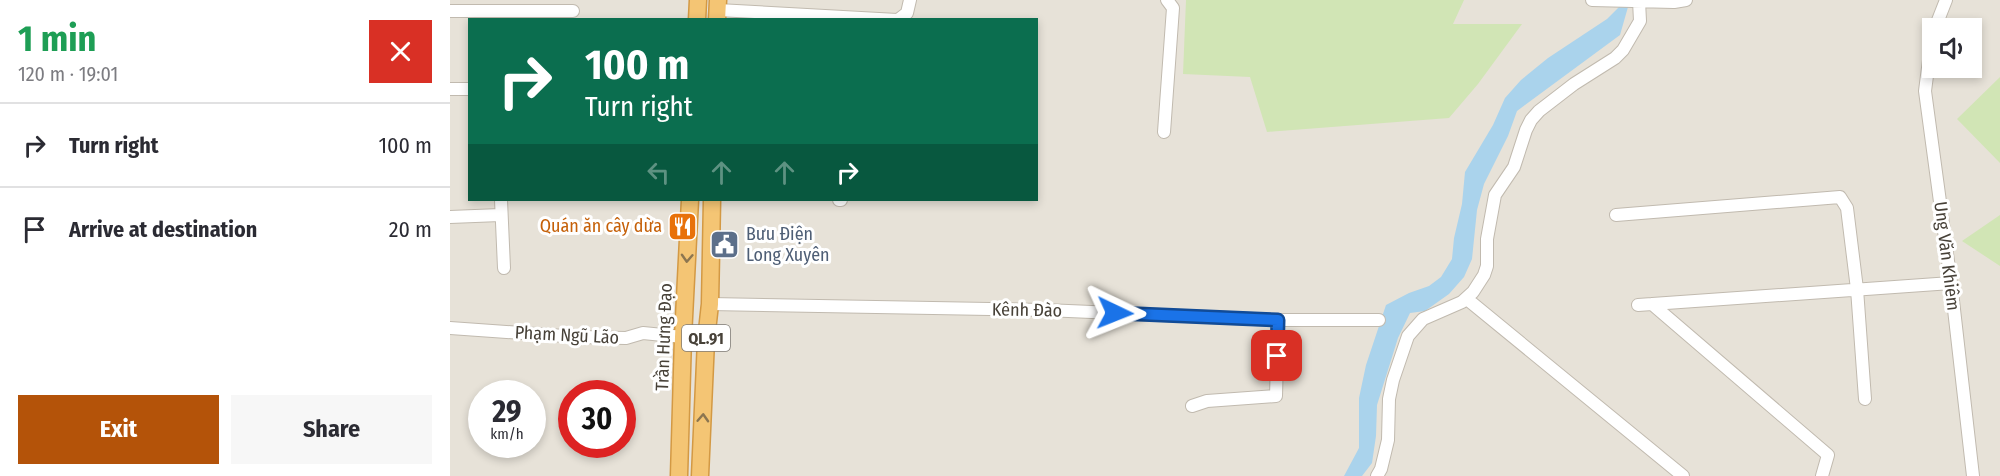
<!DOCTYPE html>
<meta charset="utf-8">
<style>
:root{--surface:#fff;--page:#f7f7f7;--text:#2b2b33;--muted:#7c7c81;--line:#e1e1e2;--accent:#b45309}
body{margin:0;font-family:"Fira Sans Condensed",sans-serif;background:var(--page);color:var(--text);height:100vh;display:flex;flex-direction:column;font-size:22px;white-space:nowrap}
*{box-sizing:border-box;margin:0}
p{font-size:20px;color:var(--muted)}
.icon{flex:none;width:33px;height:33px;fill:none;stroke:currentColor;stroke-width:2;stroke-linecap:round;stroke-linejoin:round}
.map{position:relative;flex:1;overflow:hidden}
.drawer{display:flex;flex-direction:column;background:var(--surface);width:450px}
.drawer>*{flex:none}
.banner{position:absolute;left:18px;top:18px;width:570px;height:183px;border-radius:0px;box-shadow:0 3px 9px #0003;background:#0b6e4f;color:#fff;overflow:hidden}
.fabs{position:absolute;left:1472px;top:18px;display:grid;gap:12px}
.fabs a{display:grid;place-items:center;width:60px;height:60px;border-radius:0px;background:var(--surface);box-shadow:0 3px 9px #0003;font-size:30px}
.speed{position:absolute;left:18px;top:380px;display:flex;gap:12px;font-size:30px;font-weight:700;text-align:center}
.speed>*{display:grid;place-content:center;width:78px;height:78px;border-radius:50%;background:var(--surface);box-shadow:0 3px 9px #0003;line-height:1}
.speed small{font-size:15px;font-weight:400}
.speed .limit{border:9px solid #d22;background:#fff;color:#111}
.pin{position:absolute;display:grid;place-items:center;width:51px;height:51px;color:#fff;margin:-26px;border-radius:12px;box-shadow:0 3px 9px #0006}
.me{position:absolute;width:66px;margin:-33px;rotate:92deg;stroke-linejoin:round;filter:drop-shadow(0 0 4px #0008)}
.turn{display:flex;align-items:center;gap:21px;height:126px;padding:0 18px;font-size:27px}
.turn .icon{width:78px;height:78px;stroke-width:2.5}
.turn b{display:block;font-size:42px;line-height:51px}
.lanes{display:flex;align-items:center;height:57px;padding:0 18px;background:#0003;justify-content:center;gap:30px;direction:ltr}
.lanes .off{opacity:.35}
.round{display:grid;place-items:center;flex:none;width:63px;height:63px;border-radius:0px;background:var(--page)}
.overview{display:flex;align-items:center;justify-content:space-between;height:102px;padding:0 18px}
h1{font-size:36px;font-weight:700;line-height:45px;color:#1e9e55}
.action{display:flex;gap:12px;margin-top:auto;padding:12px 18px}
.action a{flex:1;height:69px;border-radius:0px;background:var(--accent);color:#fff;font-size:24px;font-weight:700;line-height:69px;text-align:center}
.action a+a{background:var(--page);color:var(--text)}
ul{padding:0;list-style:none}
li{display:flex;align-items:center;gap:18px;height:84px;padding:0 18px;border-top:2px solid var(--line)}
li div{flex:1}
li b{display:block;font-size:22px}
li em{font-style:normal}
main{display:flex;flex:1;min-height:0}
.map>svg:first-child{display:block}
</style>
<main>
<section class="drawer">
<div class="overview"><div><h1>1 min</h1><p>120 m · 19:01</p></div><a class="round" style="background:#d93025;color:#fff"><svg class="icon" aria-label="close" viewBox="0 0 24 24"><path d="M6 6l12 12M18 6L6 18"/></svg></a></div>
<ul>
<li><svg class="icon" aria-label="right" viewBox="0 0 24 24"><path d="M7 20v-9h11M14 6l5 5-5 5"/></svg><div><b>Turn right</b></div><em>100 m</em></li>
<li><svg class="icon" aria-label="arrive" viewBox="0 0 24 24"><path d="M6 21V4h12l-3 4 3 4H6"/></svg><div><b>Arrive at destination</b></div><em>20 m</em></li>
</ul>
<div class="action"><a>Exit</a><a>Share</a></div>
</section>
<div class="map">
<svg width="1550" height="476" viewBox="0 0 1550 476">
<rect width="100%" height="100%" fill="#f3f0e9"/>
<path fill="#e7e2d8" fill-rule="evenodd" d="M 0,0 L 1550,0 L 1550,476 L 0,476 ZM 20,20 L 586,20 L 586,200 L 20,200 ZM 1482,28 L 1521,28 L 1521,68 L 1482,68 ZM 32,393 L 82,393 L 82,444 L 32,444 ZM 122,393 L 172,393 L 172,444 L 122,444 Z"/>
<path fill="#d1e5b5" d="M 736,0 L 1014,0 L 1003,24 L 1072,24 L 1028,84 L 999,118 L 817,132 L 800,77 L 733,74 Z
M 1550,77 L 1550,163 L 1507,119 Z
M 1550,215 L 1550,266 L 1512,241 Z"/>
<path fill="#aad3ec" d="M 1168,0 L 1180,0 L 1170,35 L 1067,111 L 1058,136 L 1034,184 L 1027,210 L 1022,259 L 1014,277 L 999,294 L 975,311 L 960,313 L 948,338 L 927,405 L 926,436 L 922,463 L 912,476 L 894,476 L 909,448 L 909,398 L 916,365 L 936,305 L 959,293 L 979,286 L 991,277 L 1002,259 L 1004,238 L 1012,204 L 1015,172 L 1043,125 L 1055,98 L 1071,80 L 1098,58 L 1157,19 L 1169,7 Z"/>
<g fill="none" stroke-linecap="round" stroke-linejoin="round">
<defs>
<path id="minor" d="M 1142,0 L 1224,2 L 1236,0
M 268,10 L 447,20
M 0,11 L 123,11
M 448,20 L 457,13 L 460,0
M 1485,28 L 1496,0
M 1482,37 L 1475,91 L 1501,283 L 1523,476
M 0,89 L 20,89
M 714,132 L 723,8 L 717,0
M 51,200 L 54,268
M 389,200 L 391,200
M 1166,215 L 1390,197 L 1397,208 L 1407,289 L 1415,399
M 0,217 L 50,215
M 1017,299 L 1233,476
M 260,304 L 595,310 L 828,320 L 929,320
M 1202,304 L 1378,455 L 1372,476
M 1188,305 L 1501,283
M 0,328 L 129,337 L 176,338 L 193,333 L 233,337
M 742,406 L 757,401 L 826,396 L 828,320
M 927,476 L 931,469 L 938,440 L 939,399 L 943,380 L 958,336 L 973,319 L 1012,302 L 1023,292 L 1034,275 L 1037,266 L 1037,239 L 1045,195 L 1064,167 L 1076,130 L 1081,120 L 1089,111 L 1124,84 L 1165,58 L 1173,50 L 1190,21 L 1189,1"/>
<path id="highway" d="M 247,20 L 248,0
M 267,20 L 268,0
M 229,476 L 233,337 L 240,200
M 250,476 L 256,340 L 260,304 L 262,200"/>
</defs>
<use href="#minor" stroke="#c1baaf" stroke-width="14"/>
<use href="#highway" stroke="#d39944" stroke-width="19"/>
<use href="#minor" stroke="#fff" stroke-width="12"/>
<use href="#highway" stroke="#f4c574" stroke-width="16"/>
</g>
<defs><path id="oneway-chevron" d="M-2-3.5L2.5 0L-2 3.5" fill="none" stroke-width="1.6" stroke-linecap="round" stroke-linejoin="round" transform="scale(1.5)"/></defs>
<g stroke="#8c7650">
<use href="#oneway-chevron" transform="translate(237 258) rotate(93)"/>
<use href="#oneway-chevron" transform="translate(253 418) rotate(-87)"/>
</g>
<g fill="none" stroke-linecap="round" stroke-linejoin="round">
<defs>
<path id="route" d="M 665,313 L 828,320 L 827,356"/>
</defs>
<use href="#route" stroke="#114b97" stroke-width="15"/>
<use href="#route" stroke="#1a73e8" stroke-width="10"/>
</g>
<defs>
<symbol id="restaurant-square" viewBox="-11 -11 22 22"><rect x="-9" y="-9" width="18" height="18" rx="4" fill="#e8710a" stroke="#fff"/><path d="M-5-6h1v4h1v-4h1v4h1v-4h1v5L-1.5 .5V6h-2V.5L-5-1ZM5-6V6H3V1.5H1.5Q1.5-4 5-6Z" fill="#fff"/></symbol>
<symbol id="civic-square" viewBox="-11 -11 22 22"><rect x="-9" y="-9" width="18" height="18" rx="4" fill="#5c6f8a" stroke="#fff"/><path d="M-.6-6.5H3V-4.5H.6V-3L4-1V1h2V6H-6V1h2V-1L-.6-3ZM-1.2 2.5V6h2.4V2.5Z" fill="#fff"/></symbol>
</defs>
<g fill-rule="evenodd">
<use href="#restaurant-square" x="216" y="210" width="33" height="33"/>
<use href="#civic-square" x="258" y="228" width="33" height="33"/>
</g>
<g text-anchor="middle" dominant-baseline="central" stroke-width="6" stroke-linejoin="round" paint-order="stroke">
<rect fill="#fff" stroke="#7e7a74" stroke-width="1.5" x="232" y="325" width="48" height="26" rx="4.5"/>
<g font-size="16" font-weight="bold" fill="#474138">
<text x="256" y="338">QL.91</text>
</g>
<g font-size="18" fill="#c56008" stroke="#fff" text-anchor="end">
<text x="212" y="226">Quán ăn cây dừa</text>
</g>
<g font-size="18" fill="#4e5e75" stroke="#fff" text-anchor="start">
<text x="296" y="234">Bưu Điện<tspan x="296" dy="21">Long Xuyên</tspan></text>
</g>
<g font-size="18" fill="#474138" stroke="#fff">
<text transform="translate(1497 256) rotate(83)">Ung Văn Khiêm</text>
<text transform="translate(577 310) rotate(1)">Kênh Đào</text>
<text transform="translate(117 335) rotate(3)">Phạm Ngũ Lão</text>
<text transform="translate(214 337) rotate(-88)">Trần Hưng Đạo</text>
</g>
</g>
</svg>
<div class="fabs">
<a><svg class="icon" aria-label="sound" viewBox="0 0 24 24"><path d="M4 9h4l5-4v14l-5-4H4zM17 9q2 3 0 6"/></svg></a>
</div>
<div class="speed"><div>29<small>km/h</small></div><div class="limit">30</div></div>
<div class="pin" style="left:827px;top:356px;background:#d93025"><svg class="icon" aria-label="arrive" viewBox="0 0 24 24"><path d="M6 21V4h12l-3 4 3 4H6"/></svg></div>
<svg class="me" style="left:665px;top:313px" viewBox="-20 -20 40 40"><path d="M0-17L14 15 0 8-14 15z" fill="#1a73e8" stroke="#fff" stroke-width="4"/></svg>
<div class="banner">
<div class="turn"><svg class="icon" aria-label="right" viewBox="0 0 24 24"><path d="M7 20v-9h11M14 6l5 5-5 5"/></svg><div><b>100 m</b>Turn right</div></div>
<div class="lanes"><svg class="icon off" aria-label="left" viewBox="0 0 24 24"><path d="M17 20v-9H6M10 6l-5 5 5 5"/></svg><svg class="icon off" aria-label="ahead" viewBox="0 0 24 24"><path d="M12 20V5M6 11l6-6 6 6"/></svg><svg class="icon off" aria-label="ahead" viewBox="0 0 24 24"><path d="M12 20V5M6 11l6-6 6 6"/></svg><svg class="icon" aria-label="right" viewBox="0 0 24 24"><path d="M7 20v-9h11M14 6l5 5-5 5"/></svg></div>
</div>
</div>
</main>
